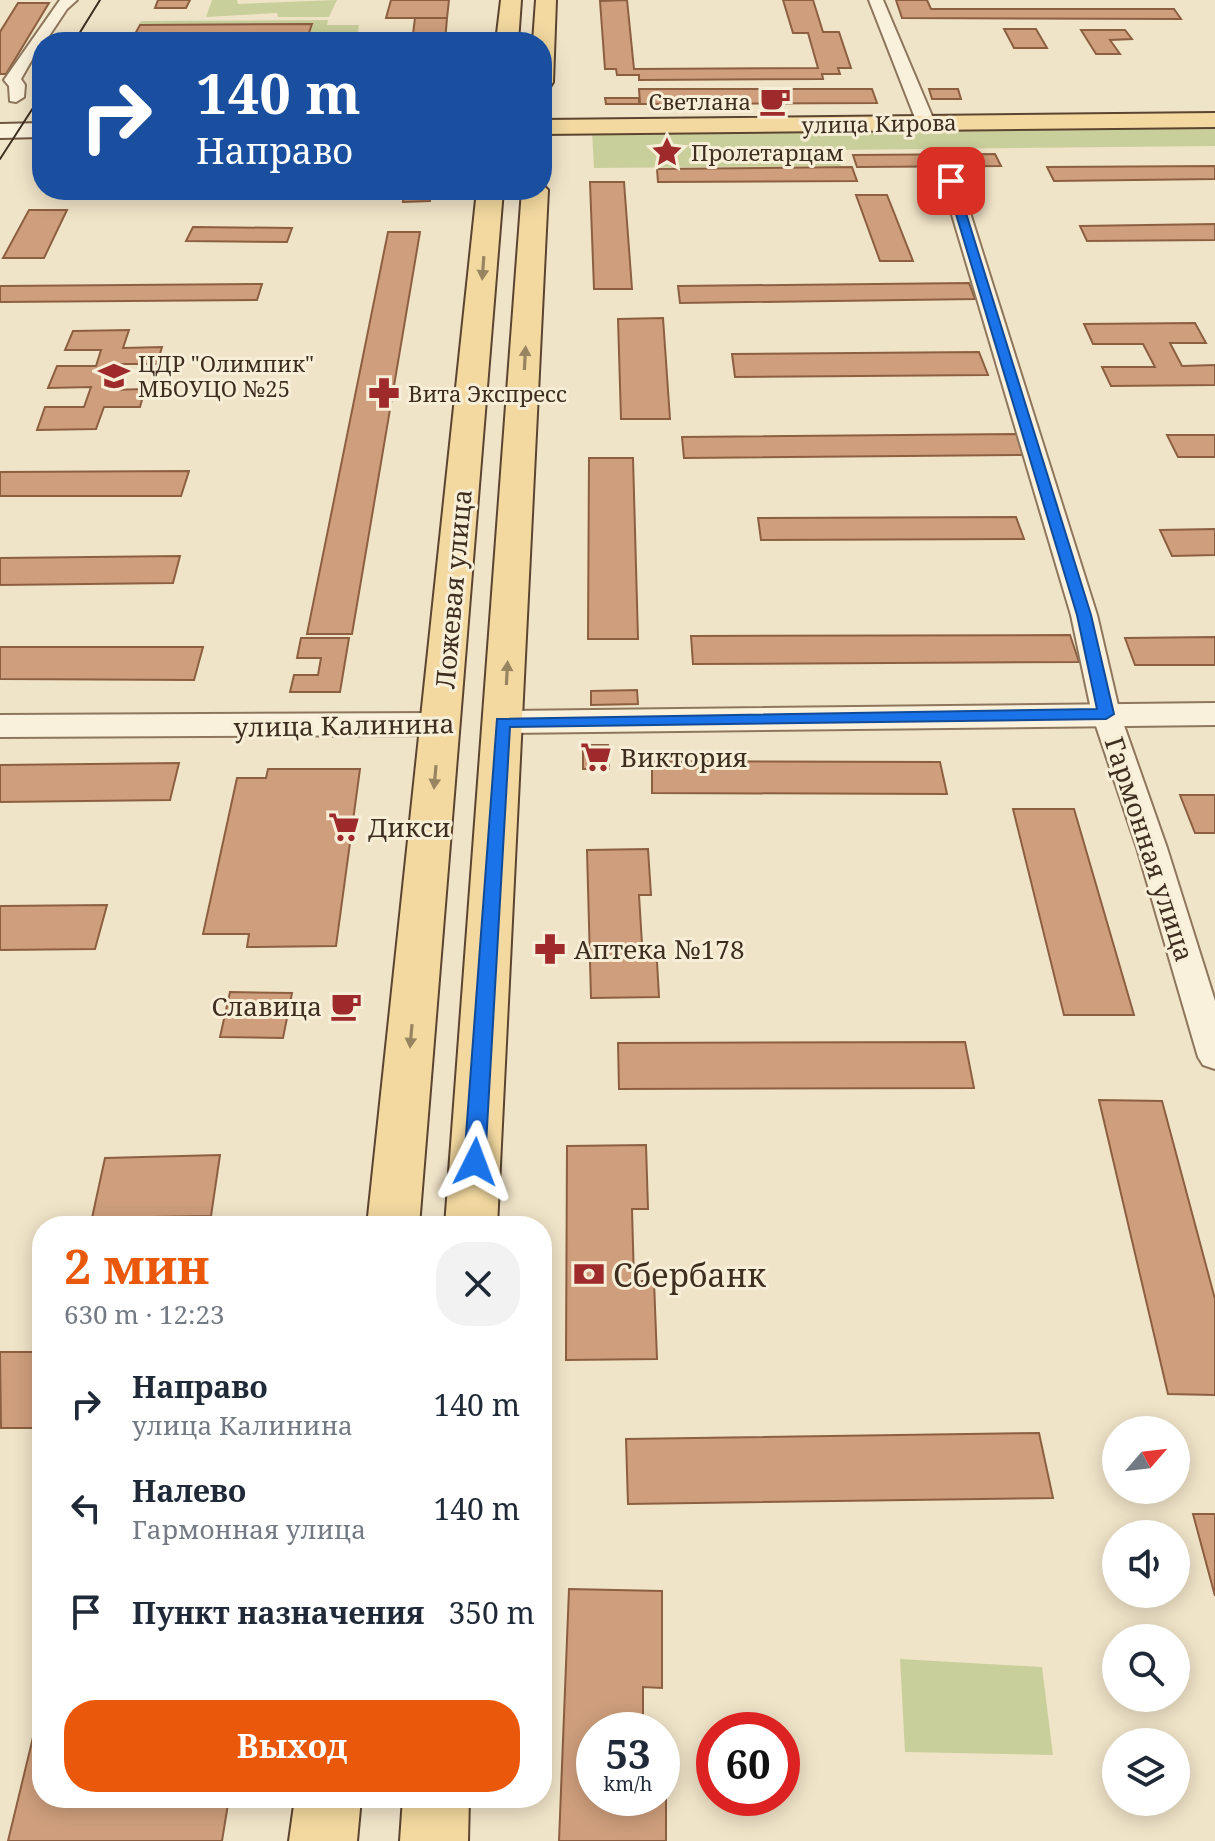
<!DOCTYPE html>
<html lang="ru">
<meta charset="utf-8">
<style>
:root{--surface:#fff;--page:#f2f2f3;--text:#1f2937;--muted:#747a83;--accent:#ea580c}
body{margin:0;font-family:"Noto Serif",serif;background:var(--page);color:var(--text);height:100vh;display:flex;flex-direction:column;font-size:30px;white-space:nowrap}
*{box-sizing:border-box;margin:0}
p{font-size:26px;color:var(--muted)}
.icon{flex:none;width:44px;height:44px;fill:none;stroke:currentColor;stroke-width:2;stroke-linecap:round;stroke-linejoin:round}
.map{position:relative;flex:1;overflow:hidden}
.drawer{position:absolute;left:32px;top:1216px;width:520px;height:592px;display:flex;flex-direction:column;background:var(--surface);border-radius:32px;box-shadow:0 4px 20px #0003}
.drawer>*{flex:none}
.banner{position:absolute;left:32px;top:32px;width:520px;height:168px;border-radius:32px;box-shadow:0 4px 20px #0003;background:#1a4fa0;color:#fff;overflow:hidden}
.needle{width:52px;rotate:62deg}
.controls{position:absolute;left:1102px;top:1416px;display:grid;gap:16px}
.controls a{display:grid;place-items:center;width:88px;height:88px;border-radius:50%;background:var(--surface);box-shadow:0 4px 20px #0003;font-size:40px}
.speed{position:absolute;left:576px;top:1712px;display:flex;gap:16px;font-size:40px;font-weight:700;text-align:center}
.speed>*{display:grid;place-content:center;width:104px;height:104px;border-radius:50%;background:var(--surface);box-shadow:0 4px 20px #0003;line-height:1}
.speed small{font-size:20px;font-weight:400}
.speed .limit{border:12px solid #d22;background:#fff;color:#111}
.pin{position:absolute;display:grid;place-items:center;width:68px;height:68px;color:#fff;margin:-34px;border-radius:16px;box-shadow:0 4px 12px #0006}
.me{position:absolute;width:88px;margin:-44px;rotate:3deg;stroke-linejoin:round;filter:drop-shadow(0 0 6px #0008)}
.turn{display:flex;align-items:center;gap:28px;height:168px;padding:0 32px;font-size:36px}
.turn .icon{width:104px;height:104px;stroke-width:2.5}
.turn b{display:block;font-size:56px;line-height:68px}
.round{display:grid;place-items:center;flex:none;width:84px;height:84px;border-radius:32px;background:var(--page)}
.headline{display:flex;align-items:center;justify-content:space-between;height:136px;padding:0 32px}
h1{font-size:48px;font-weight:700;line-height:60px;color:var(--accent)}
.action{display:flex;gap:16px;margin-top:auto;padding:16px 32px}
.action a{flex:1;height:92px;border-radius:32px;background:var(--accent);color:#fff;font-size:32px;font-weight:700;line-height:92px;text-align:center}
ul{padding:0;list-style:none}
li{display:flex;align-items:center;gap:24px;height:104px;padding:0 32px}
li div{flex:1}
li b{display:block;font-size:30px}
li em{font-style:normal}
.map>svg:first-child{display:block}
</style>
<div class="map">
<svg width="1215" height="1841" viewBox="0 0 1215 1841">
<rect width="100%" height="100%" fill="#f0e4c8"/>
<path fill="#c9cf9b" d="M 212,0 L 237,0 L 238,4 L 337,0 L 329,17 L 278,17 L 277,13 L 206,17 Z
M 328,20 L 327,25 L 359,25 L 357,39 L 372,39 L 373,42 L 251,42 L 252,38 L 148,38 L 135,34 L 310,34 L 313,24 L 138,24 L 142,21 Z
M 1215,125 L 1215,146 L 837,150 L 841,166 L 594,168 L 592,131 Z
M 900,1659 L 1042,1667 L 1053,1755 L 905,1752 Z"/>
<path fill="#cf9f7d" stroke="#8d5f41" stroke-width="2" d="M 158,0 L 190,0 L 186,8 L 155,8 Z
M 391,0 L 449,0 L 447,18 L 386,18 Z
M 627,0 L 634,69 L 818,68 L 808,33 L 793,33 L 783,0 L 813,0 L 823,32 L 839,32 L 851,68 L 838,68 L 840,74 L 822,74 L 823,79 L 639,80 L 639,75 L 617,75 L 616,69 L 605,69 L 600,1 Z
M 896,0 L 927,0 L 931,9 L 1174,9 L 1181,19 L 902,18 Z
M 18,3 L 49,3 L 6,74 L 0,74 L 0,32 Z
M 415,18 L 447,18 L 445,42 L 412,42 Z
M 312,24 L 309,33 L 135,34 L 140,25 Z
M 1004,29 L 1036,29 L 1047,48 L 1014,48 Z
M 1081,30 L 1125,30 L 1132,39 L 1110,40 L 1120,54 L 1096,54 Z
M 639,89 L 872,89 L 877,103 L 640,104 Z
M 929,89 L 958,89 L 961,99 L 932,99 Z
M 605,98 L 639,98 L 639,104 L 606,104 Z
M 995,154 L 1001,166 L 857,167 L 853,155 Z
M 1215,166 L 1215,179 L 1054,181 L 1047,167 Z
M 852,167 L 857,181 L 658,182 L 657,169 Z
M 590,182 L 624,182 L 632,289 L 594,289 Z
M 313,190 L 431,190 L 430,201 L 403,202 L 404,193 L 312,195 Z
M 856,195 L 887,195 L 913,261 L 880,261 Z
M 29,210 L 67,210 L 44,258 L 3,258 Z
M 1215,224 L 1215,240 L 1087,241 L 1080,226 Z
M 193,227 L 292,228 L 287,242 L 186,241 Z
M 388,232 L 420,232 L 352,634 L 307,634 Z
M 969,283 L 975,299 L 680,303 L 678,286 Z
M 262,284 L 257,300 L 0,302 L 0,286 Z
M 663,318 L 670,419 L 621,419 L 618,319 Z
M 1195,323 L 1206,343 L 1170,343 L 1182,366 L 1215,365 L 1215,385 L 1111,386 L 1102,367 L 1155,367 L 1143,344 L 1093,344 L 1084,324 Z
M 129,330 L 123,348 L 162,347 L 157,364 L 118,364 L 109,390 L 145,389 L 140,407 L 104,407 L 96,429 L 37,430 L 45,407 L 84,407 L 91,387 L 48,388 L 57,366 L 96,366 L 101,350 L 65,350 L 73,331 Z
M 979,352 L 988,375 L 735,377 L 732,354 Z
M 1017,434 L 1025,455 L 684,458 L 682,437 Z
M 1167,435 L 1215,435 L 1215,457 L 1178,457 Z
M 589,458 L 633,458 L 638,639 L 588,639 Z
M 189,471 L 181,496 L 0,496 L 0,472 Z
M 1016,517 L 1024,539 L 761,540 L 758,518 Z
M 1215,529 L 1215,555 L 1172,556 L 1160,530 Z
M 180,556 L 173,583 L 0,585 L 0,558 Z
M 1070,635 L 1079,662 L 693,664 L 691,636 Z
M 1215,637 L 1215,665 L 1135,665 L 1125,638 Z
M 301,638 L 349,638 L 340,692 L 290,692 L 294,675 L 318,675 L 321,658 L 297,658 Z
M 0,647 L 203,647 L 194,680 L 0,679 Z
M 637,690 L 638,704 L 591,705 L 591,691 Z
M 583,745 L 608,745 L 609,769 L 583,769 Z
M 652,761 L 940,762 L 947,794 L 652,793 Z
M 179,763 L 170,800 L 0,802 L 0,765 Z
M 268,769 L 360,769 L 336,946 L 247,947 L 249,934 L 203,934 L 237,778 L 266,778 Z
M 1180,795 L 1215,795 L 1215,833 L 1195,833 Z
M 1013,809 L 1074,809 L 1134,1015 L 1064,1015 Z
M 648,849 L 651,895 L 639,895 L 642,944 L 656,944 L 659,997 L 591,998 L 587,850 Z
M 107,905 L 95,949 L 0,950 L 0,906 Z
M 230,992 L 292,993 L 283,1038 L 220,1037 Z
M 965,1042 L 974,1088 L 619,1089 L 618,1043 Z
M 1099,1100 L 1162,1101 L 1215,1299 L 1215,1395 L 1168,1394 Z
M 646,1145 L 648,1209 L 632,1209 L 634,1281 L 654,1281 L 657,1359 L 566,1360 L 567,1146 Z
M 220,1155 L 211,1216 L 92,1218 L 105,1158 Z
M 0,1352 L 42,1352 L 42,1428 L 1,1428 Z
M 1039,1433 L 1053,1498 L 628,1504 L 626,1439 Z
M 1193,1514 L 1215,1514 L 1215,1596 Z
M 569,1589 L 662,1591 L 662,1688 L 643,1687 L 643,1730 L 594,1730 L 594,1798 L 662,1798 L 662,1792 L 666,1792 L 666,1841 L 559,1841 Z
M 42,1700 L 42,1798 L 229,1798 L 222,1841 L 8,1841 Z"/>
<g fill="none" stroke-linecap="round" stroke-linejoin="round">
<defs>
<path id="minor" d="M 60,0 L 77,0 L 67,9 L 45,42 L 42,42 L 21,79 L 25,85 L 24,97 L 16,102 L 10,101 L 9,86 L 4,80 Z
M 869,0 L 883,0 L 935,123 L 932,127 L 920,127 L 917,123 Z
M 951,176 L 960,181 L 1097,615 L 1120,714 L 1167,848 L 1215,1001 L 1215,1069 L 1203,1065 L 1198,1057 L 1137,848 L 1092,714 L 1071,615 L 942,181 Z"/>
<path id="tertiary" d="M 1215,703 L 1215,725 L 502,733 L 489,730 L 484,722 L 489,714 L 502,711 Z
M 441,713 L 454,716 L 459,724 L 454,732 L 441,735 L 0,737 L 0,715 Z"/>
<path id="secondary" d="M 42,123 L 42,137 L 0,138 L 0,124 Z"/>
<path id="primary" d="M 501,0 L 521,0 L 518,42 L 496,42 Z
M 536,0 L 556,0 L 553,82 L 550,87 L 542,89 L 542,42 L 533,42 Z
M 1215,113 L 1215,127 L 542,134 L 542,120 Z
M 542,184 L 548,190 L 497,1226 L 445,1226 L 522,190 L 542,190 Z
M 477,190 L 503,190 L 419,1226 L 367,1226 Z
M 295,1798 L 361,1798 L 357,1841 L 289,1841 Z
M 403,1798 L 469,1798 L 468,1841 L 400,1841 Z"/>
</defs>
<use href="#minor" stroke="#8d765c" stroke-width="4"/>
<use href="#tertiary" stroke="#8d765c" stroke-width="4"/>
<use href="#secondary" stroke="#6f573f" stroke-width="4"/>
<use href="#primary" stroke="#5b4430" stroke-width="4"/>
<use href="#minor" fill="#faf1dc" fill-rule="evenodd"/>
<use href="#tertiary" fill="#faf1dc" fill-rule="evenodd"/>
<use href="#secondary" fill="#faf1dc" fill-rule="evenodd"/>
<use href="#primary" fill="#f3d9a0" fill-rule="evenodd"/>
<path stroke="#3d2e20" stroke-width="2" d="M 74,42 L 100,0
M 0,159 L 42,94"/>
</g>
<defs><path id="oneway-solid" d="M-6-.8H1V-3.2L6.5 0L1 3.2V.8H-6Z" transform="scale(2)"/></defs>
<g fill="#988460">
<use href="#oneway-solid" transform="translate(483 268) rotate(94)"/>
<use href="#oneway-solid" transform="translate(525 358) rotate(-87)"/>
<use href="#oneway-solid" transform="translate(507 673) rotate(-87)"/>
<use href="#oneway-solid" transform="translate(435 777) rotate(95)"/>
<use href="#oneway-solid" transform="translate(411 1036) rotate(95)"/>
</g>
<path fill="#1a73e8" stroke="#114b97" stroke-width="2" d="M 951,178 L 956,181 L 1091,615 L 1114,714 L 1106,719 L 510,727 L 485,1162 L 482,1168 L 467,1168 L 464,1162 L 497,719 L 1097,709 L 1077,615 L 946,181 Z"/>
<defs>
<symbol id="cafe-bare" viewBox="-9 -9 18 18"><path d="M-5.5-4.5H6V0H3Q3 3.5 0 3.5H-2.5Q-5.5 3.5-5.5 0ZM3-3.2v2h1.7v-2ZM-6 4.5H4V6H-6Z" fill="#9e2a2b" stroke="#f7eed8" stroke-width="2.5" paint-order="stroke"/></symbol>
<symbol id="sight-bare" viewBox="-9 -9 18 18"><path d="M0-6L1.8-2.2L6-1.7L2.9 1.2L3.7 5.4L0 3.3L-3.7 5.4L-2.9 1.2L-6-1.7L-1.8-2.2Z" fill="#9e2a2b" stroke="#f7eed8" stroke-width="2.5" paint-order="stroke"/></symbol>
<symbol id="school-bare" viewBox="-9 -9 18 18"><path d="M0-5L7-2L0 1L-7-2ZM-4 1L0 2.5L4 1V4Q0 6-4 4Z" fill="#9e2a2b" stroke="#f7eed8" stroke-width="2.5" paint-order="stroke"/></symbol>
<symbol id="pharmacy-bare" viewBox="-9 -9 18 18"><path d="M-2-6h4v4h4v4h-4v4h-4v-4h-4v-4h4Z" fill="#9e2a2b" stroke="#f7eed8" stroke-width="2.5" paint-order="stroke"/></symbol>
<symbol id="supermarket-bare" viewBox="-9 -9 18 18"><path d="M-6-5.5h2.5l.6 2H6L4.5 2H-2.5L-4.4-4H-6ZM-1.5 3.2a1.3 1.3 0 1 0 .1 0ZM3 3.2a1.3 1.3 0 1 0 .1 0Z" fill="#9e2a2b" stroke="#f7eed8" stroke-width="2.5" paint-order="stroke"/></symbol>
<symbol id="bank-bare" viewBox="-9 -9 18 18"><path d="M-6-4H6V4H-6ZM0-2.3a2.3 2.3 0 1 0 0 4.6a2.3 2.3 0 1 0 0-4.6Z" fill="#9e2a2b" stroke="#f7eed8" stroke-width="2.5" paint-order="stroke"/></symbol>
</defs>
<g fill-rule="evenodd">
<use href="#cafe-bare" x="753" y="79" width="44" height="44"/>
<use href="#sight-bare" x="645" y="130" width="44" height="44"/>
<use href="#school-bare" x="92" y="354" width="44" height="44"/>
<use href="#pharmacy-bare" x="362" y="371" width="44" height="44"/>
<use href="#supermarket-bare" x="574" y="735" width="44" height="44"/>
<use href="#supermarket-bare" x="322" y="805" width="44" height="44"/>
<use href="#pharmacy-bare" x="528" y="927" width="44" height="44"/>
<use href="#cafe-bare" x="324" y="984" width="44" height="44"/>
<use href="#bank-bare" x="567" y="1252" width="44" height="44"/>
</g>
<g text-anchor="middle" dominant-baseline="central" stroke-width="6" stroke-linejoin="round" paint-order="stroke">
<g font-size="22" fill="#3d2e20" stroke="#f7eed8" text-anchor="start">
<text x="751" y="101" text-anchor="end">Светлана</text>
<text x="691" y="152">Пролетарцам</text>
<text x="138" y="363">ЦДР "Олимпик"<tspan x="138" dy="25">МБОУЦО №25</tspan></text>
<text x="408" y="393">Вита Экспресс</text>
</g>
<g font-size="22" fill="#3d2e20" stroke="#f7eed8">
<text transform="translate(879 123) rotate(-1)">улица Кирова</text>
</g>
<g font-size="26" fill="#3d2e20" stroke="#f7eed8">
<text transform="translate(453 589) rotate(-85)">Ложевая улица</text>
<text transform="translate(344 725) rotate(-1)">улица Калинина</text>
<text transform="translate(1150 849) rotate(72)">Гармонная улица</text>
</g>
<g font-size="26" fill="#3d2e20" stroke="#f7eed8" text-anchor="start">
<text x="620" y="757">Виктория</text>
<text x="368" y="827">Дикси</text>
<text x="574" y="949">Аптека №178</text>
<text x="322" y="1006" text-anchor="end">Славица</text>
</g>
<g font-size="32" fill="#3d2e20" stroke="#f7eed8" text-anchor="start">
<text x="613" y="1274">Сбербанк</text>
</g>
</g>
</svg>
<div class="controls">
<a><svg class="needle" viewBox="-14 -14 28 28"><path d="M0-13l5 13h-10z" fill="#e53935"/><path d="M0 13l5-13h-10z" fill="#747a83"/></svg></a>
<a><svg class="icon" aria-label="sound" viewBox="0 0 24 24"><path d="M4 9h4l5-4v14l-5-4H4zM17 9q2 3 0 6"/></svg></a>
<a><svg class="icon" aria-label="search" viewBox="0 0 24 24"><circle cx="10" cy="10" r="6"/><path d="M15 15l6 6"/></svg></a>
<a><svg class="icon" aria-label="layers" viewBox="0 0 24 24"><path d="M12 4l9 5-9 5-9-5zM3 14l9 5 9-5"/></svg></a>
</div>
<div class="speed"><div>53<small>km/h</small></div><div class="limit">60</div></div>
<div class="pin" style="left:951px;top:181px;background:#d93025"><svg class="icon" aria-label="arrive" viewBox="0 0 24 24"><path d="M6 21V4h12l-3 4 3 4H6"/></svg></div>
<svg class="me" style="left:475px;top:1162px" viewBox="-20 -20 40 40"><path d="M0-17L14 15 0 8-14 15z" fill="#1a73e8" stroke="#fff" stroke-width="4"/></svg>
<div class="banner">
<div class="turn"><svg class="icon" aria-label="right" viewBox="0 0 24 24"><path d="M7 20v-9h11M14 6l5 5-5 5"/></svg><div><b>140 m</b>Направо</div></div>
</div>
<section class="drawer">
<div class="headline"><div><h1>2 мин</h1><p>630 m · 12:23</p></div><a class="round"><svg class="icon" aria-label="close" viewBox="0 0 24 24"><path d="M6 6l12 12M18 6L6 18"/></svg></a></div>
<ul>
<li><svg class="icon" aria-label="right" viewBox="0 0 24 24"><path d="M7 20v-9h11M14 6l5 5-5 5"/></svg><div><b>Направо</b><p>улица Калинина</p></div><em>140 m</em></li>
<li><svg class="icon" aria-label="left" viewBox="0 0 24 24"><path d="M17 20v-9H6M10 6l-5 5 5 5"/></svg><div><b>Налево</b><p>Гармонная улица</p></div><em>140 m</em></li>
<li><svg class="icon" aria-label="arrive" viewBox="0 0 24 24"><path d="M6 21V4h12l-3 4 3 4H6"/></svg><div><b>Пункт назначения</b></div><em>350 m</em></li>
</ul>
<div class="action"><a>Выход</a></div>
</section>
</div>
